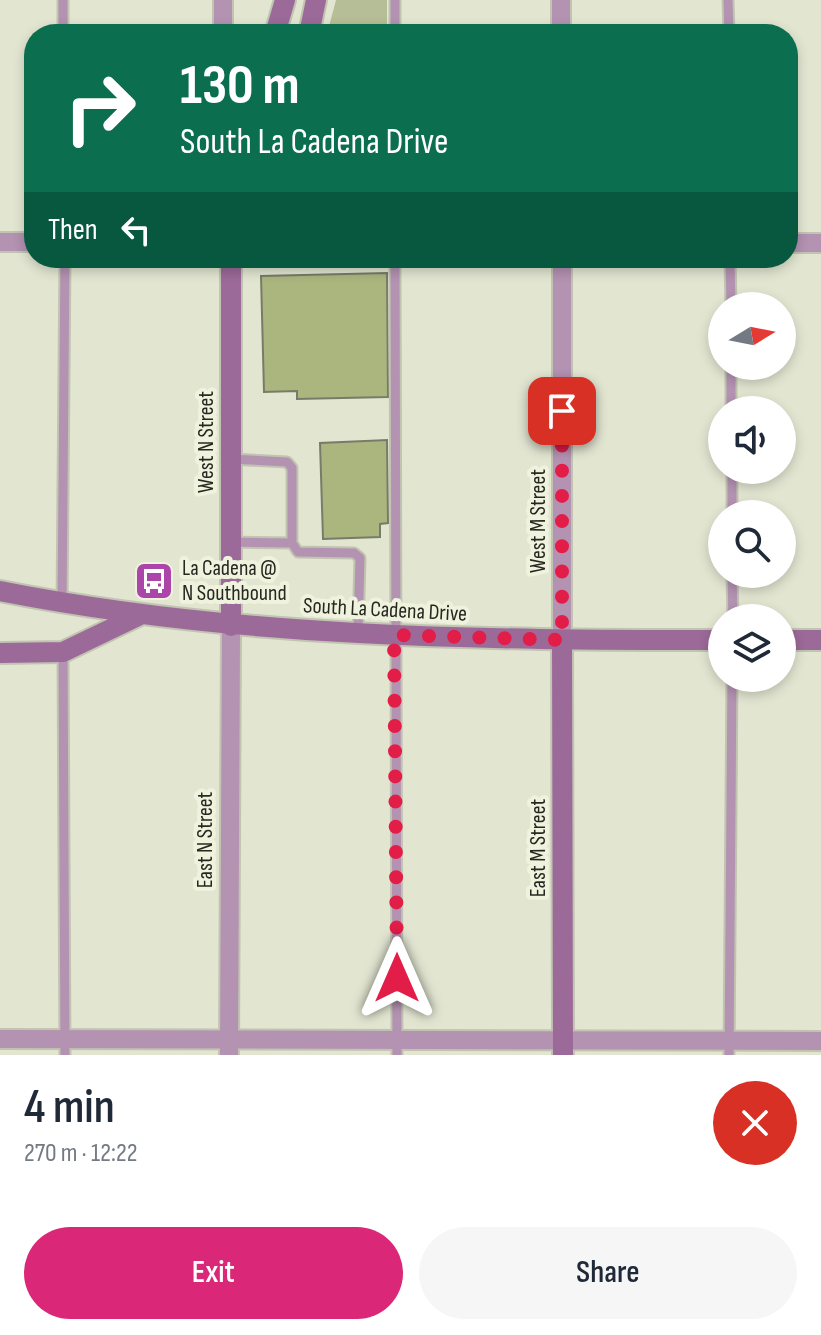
<!DOCTYPE html>
<meta charset="utf-8">
<style>
:root{--surface:#fff;--page:#f6f6f7;--text:#1f2937;--muted:#747a83;--accent:#db2777}
body{margin:0;font-family:"Sofia Sans Condensed",sans-serif;background:var(--page);color:var(--text);height:100vh;display:flex;flex-direction:column;font-size:30px;white-space:nowrap}
*{box-sizing:border-box;margin:0}
p{font-size:26px;color:var(--muted)}
.icon{flex:none;width:44px;height:44px;fill:none;stroke:currentColor;stroke-width:2;stroke-linecap:round;stroke-linejoin:round}
.map{position:relative;height:1055px;overflow:hidden}
.details{display:flex;flex-direction:column;background:var(--surface);flex:1}
.details>*{flex:none}
.guide{position:absolute;left:24px;top:24px;width:774px;height:244px;border-radius:32px;box-shadow:0 4px 12px #0003;background:#0b6e4f;color:#fff;overflow:hidden}
.needle{width:52px;rotate:80deg}
.fabs{position:absolute;left:708px;top:292px;display:grid;gap:16px}
.fabs a{display:grid;place-items:center;width:88px;height:88px;border-radius:50%;background:var(--surface);box-shadow:0 4px 12px #0003;font-size:40px}
.pin{position:absolute;display:grid;place-items:center;width:68px;height:68px;color:#fff;margin:-34px;border-radius:16px;box-shadow:0 4px 12px #0006}
.me{position:absolute;width:88px;margin:-44px;rotate:0deg;stroke-linejoin:round;filter:drop-shadow(0 0 6px #0008)}
.turn{display:flex;align-items:center;gap:28px;height:168px;padding:0 24px;font-size:36px}
.turn .icon{width:104px;height:104px;stroke-width:2.5}
.turn b{display:block;font-size:56px;line-height:68px}
.then{display:flex;align-items:center;height:76px;padding:0 24px;background:#0003;gap:16px;font-size:30px}
.round{display:grid;place-items:center;flex:none;width:84px;height:84px;border-radius:42px;background:var(--page)}
.head{display:flex;align-items:center;justify-content:space-between;height:136px;padding:0 24px}
h1{font-size:48px;font-weight:600;line-height:60px}
.action{display:flex;gap:16px;margin-top:auto;padding:16px 24px}
.action a{flex:1;height:92px;border-radius:48px;background:var(--accent);color:#fff;font-size:32px;font-weight:600;line-height:92px;text-align:center}
.action a+a{background:var(--page);color:var(--text)}
.map>svg:first-child{display:block}
</style>
<div class="map">
<svg width="821" height="1055" viewBox="0 0 821 1055">
<rect width="100%" height="100%" fill="#e2e6d1"/>
<path fill="#b6be97" d="M 336,0 L 387,0 L 387,34 L 327,34 Z"/>
<path fill="#abb57e" stroke="#787b69" stroke-width="2" d="M 387,273 L 388,397 L 297,399 L 297,391 L 264,392 L 261,276 Z
M 387,440 L 388,523 L 380,524 L 380,537 L 323,539 L 320,443 Z"/>
<g fill="none" stroke-linecap="round" stroke-linejoin="round">
<defs>
<path id="lane" d="M 63,0 L 63,34
M 728,0 L 729,34
M 395,34 L 395,0
M 395,258 L 397,1055
M 730,258 L 731,306
M 731,366 L 731,410
M 230,459 L 287,462 L 292,468 L 292,543 L 298,552 L 354,553 L 360,558 L 358,632
M 732,470 L 732,514
M 231,542 L 292,543
M 732,574 L 733,618
M 62,603 L 65,258
M 63,652 L 65,1055
M 729,1055 L 732,678"/>
<path id="street" d="M 223,0 L 223,34
M 561,0 L 561,34
M 0,242 L 34,242
M 788,243 L 821,243
M 562,640 L 562,258
M 0,1039 L 821,1041
M 229,1055 L 231,626"/>
<path id="secondary" d="M 275,34 L 285,0
M 309,34 L 316,0
M 0,591 C 238,638 480,640 722,640
M 231,626 L 231,258
M 562,640 L 563,1055
M 782,640 L 821,640
M 0,653 L 63,652 L 140,615"/>
</defs>
<use href="#lane" stroke="#c0c4b1" stroke-width="13"/>
<use href="#street" stroke="#c0c4b1" stroke-width="22"/>
<use href="#secondary" stroke="#c0c4b1" stroke-width="24"/>
<use href="#lane" stroke="#b492b2" stroke-width="9"/>
<use href="#street" stroke="#b492b2" stroke-width="18"/>
<use href="#secondary" stroke="#9c6a99" stroke-width="20"/>
</g>
<g fill="none" stroke-linecap="round" stroke-linejoin="round">
<path stroke="#e11d48" stroke-width="14" stroke-dasharray="0 25.2" d="M 397,978 L 394,635 L 562,640 L 562,411"/>
</g>
<defs>
<symbol id="bus-square" viewBox="-11 -11 22 22"><rect x="-9" y="-9" width="18" height="18" rx="4" fill="#ab45aa" stroke="#eff3de"/><path d="M-5-6H5V4H4V6H2V4H-2V6H-4V4H-5ZM-3.5-4V0h7V-4ZM-3.5 1.2v1.5H-2V1.2ZM2 1.2v1.5H3.5V1.2Z" fill="#fff"/></symbol>
</defs>
<g fill-rule="evenodd">
<use href="#bus-square" x="132" y="559" width="44" height="44"/>
</g>
<g text-anchor="middle" dominant-baseline="central" stroke-width="8" stroke-linejoin="round" paint-order="stroke">
<g font-size="22" fill="#262820" stroke="#eff3de">
<text transform="translate(206 442) rotate(-90)">West N Street</text>
<text transform="translate(538 521) rotate(-90)">West M Street</text>
<text transform="translate(385 610) rotate(3)">South La Cadena Drive</text>
<text transform="translate(205 840) rotate(-90)">East N Street</text>
<text transform="translate(538 848) rotate(-90)">East M Street</text>
</g>
<g font-size="22" fill="#262820" stroke="#eff3de" text-anchor="start">
<text x="182" y="568">La Cadena @<tspan x="182" dy="25">N Southbound</tspan></text>
</g>
</g>
</svg>
<div class="fabs">
<a><svg class="needle" viewBox="-14 -14 28 28"><path d="M0-13l5 13h-10z" fill="#e53935"/><path d="M0 13l5-13h-10z" fill="#747a83"/></svg></a>
<a><svg class="icon" aria-label="sound" viewBox="0 0 24 24"><path d="M4 9h4l5-4v14l-5-4H4zM17 9q2 3 0 6"/></svg></a>
<a><svg class="icon" aria-label="search" viewBox="0 0 24 24"><circle cx="10" cy="10" r="6"/><path d="M15 15l6 6"/></svg></a>
<a><svg class="icon" aria-label="layers" viewBox="0 0 24 24"><path d="M12 4l9 5-9 5-9-5zM3 14l9 5 9-5"/></svg></a>
</div>
<div class="pin" style="left:562px;top:411px;background:#d93025"><svg class="icon" aria-label="arrive" viewBox="0 0 24 24"><path d="M6 21V4h12l-3 4 3 4H6"/></svg></div>
<svg class="me" style="left:397px;top:978px" viewBox="-20 -20 40 40"><path d="M0-17L14 15 0 8-14 15z" fill="#e11d48" stroke="#fff" stroke-width="4"/></svg>
<div class="guide">
<div class="turn"><svg class="icon" aria-label="right" viewBox="0 0 24 24"><path d="M7 20v-9h11M14 6l5 5-5 5"/></svg><div><b>130 m</b>South La Cadena Drive</div></div>
<div class="then">Then<svg class="icon" aria-label="left" viewBox="0 0 24 24"><path d="M17 20v-9H6M10 6l-5 5 5 5"/></svg></div>
</div>
</div>
<section class="details">
<div class="head"><div><h1>4 min</h1><p>270 m · 12:22</p></div><a class="round" style="background:#d93025;color:#fff"><svg class="icon" aria-label="close" viewBox="0 0 24 24"><path d="M6 6l12 12M18 6L6 18"/></svg></a></div>
<div class="action"><a>Exit</a><a>Share</a></div>
</section>
